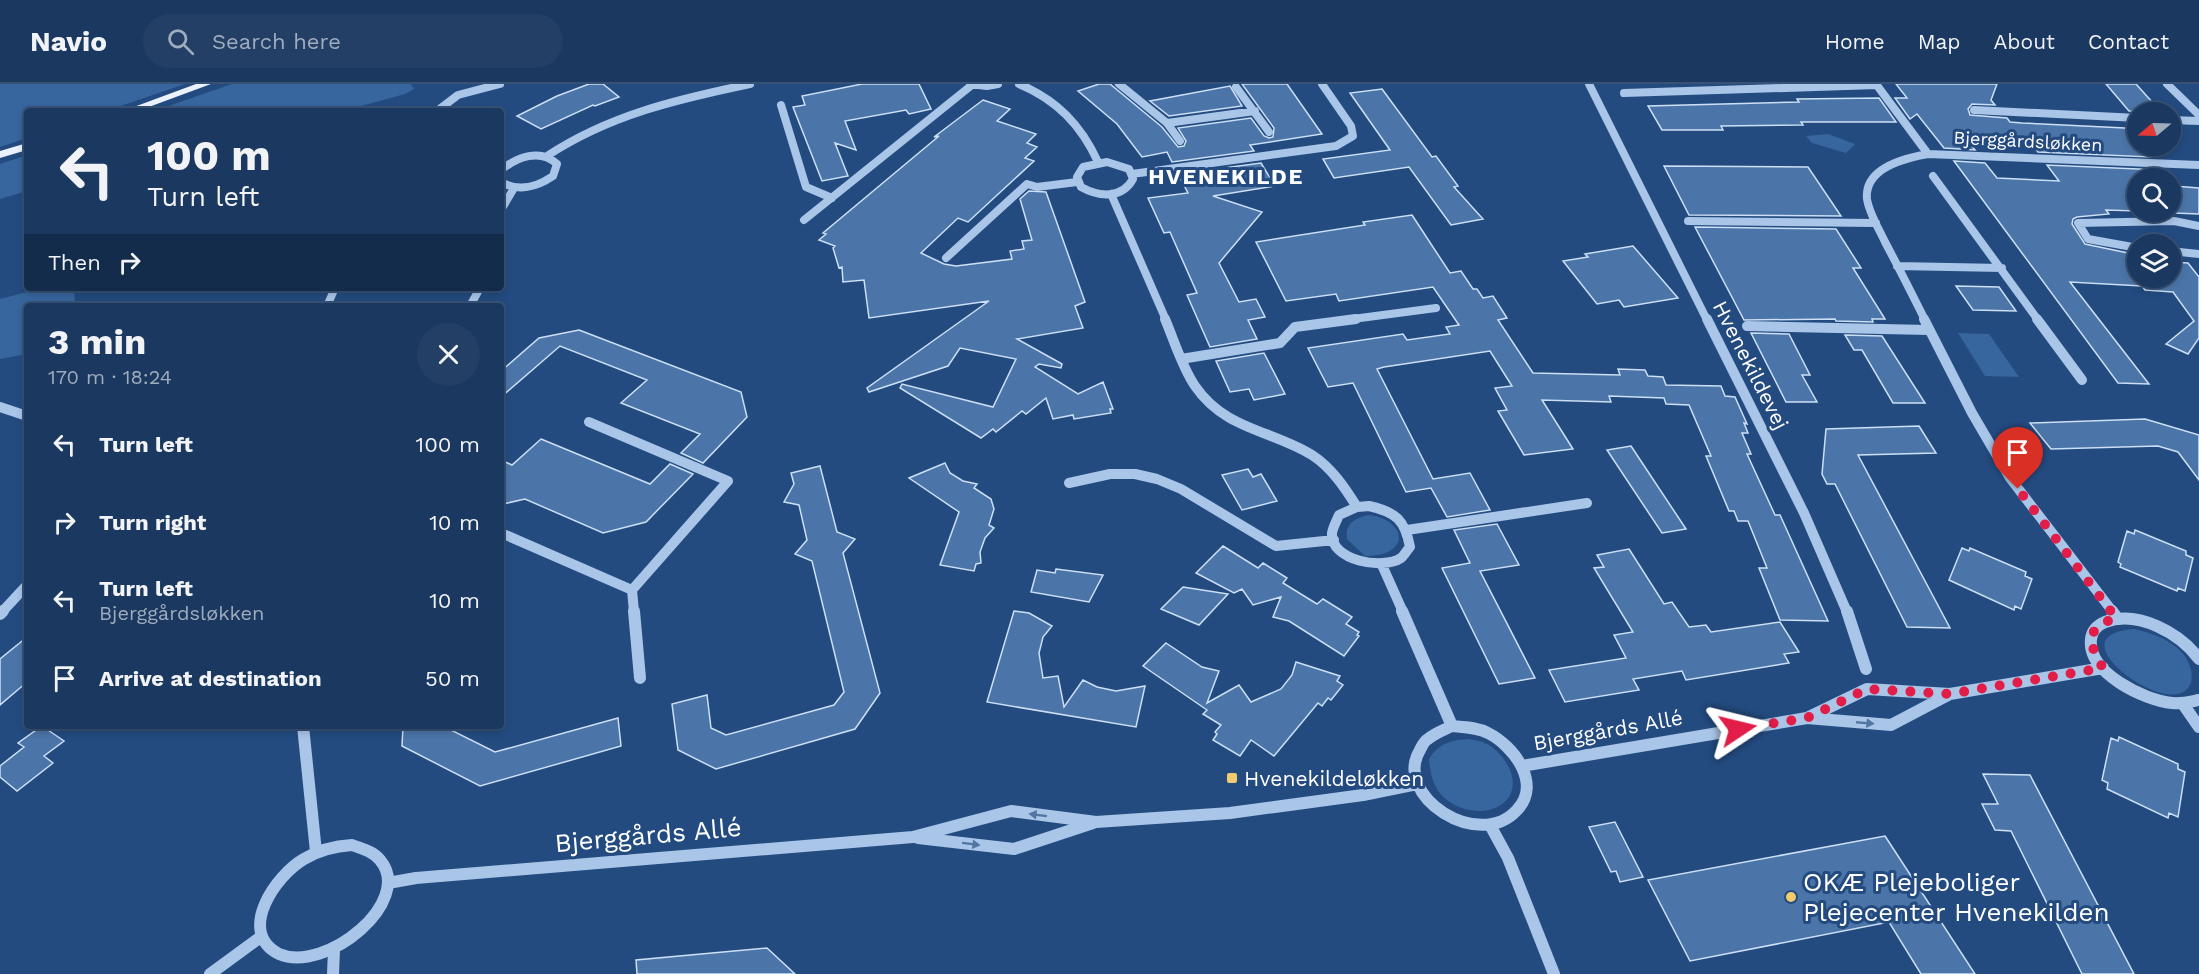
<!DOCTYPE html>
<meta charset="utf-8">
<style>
:root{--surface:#1a3860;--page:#233f66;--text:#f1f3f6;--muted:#9facbd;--line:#385275}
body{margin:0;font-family:"Work Sans",sans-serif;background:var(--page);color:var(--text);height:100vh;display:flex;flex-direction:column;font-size:22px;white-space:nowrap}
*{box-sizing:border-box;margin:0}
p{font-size:20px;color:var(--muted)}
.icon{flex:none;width:33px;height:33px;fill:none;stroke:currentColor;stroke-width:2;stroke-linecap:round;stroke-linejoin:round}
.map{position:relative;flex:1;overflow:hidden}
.sheet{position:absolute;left:24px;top:219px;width:480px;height:426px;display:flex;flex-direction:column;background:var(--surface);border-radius:6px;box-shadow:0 3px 9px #0003,0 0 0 2px var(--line)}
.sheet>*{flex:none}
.guide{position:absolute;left:24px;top:24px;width:480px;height:183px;border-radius:6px;box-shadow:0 3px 9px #0003,0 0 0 2px var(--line);background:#1a3860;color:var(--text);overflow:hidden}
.needle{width:39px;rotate:251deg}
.tools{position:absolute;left:2127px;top:18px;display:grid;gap:12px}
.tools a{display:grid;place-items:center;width:54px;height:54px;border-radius:50%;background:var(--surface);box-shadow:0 3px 9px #0003,0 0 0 2px var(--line);font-size:30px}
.pin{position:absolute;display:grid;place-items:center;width:51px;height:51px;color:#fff;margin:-62px -26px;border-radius:50% 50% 50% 0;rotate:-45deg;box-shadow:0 0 6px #0007}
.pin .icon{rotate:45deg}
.me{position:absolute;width:66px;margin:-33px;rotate:80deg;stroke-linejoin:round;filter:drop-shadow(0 0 4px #0008)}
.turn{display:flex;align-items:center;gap:21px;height:126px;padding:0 24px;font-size:27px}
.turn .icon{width:78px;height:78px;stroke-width:2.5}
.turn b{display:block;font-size:42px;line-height:51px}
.then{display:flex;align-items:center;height:57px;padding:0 24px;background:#0003;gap:12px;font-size:22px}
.round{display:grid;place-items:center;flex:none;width:63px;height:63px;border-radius:32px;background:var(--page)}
.overview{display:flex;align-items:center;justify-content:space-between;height:102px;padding:0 24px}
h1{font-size:36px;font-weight:700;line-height:45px}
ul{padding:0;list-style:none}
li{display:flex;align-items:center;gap:18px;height:78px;padding:0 24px}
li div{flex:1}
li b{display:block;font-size:22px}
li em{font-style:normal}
header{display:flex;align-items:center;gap:36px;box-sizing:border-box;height:84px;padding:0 30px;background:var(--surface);border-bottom:2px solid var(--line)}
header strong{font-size:28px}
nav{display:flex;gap:33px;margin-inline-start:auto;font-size:21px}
.search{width:420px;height:54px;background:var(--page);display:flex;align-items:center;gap:15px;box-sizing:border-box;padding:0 21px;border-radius:33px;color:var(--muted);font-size:22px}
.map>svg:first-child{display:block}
</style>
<header>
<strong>Navio</strong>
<div class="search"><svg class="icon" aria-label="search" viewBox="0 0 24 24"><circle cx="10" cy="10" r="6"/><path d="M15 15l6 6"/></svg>Search here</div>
<nav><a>Home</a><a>Map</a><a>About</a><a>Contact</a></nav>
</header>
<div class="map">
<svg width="2199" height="890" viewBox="0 0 2199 890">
<rect width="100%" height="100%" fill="#234b80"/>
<path fill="#37659d" d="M 0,0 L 185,0 L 106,27 L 27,27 L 27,54 L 0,63 Z
M 232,0 L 411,0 L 414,5 L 405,10 L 343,27 L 154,27 Z
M 1828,50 L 1855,60 L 1846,69 L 1812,59 L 1806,52 Z
M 27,71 L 27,107 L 0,115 L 0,80 Z
M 42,204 L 74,204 L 75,221 L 27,222 L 27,270 L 0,275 L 0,215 Z
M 1958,249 L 1989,250 L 2019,293 L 1985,292 Z
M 1369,431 C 1408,436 1411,473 1365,472 L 1347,455 C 1345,439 1355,434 1369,431 Z
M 2134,545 C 2148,548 2164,553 2176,563 C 2198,580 2199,615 2166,610 C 2132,605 2066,550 2134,545 Z
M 1469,655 C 1474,656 1482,657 1487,660 C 1509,672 1527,708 1497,723 C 1477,733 1446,723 1436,703 C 1431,694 1430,684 1429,675 C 1439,659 1451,656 1469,655 Z"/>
<path fill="#4b75a8" stroke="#ccdff5" stroke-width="1.5" d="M 589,0 L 603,0 L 619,13 L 595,22 L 593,21 L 541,45 L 517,32 L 557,12 Z
M 862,0 L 919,0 L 931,25 L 909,30 L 906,26 L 845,37 L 856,66 L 835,59 L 848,92 L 822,97 L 793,23 L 805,21 L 802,12 Z
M 1099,0 L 1110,0 L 1162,43 L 1178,63 L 1184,62 L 1186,57 L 1178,44 L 1251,34 L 1264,52 L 1269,54 L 1273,53 L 1274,44 L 1242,0 L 1287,0 L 1322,50 L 1250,61 L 1254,67 L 1172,78 L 1167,68 L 1142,73 L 1117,40 L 1078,7 Z
M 1896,0 L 1997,0 L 1991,16 L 1995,21 L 1972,20 L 1968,25 L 1970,31 L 2007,34 L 2010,38 L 2022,39 L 2125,44 L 2138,58 L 2138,62 L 2140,62 L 2150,73 L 2038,68 L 2030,57 L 1966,54 L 1975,66 L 1944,64 L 1917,30 L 1910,35 L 1895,14 L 1907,14 Z
M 2106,0 L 2136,0 L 2161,28 L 2129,27 Z
M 1230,2 L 1242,22 L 1169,32 L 1150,17 Z
M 1382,5 L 1432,73 L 1436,72 L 1458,102 L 1454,103 L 1483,135 L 1451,141 L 1409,83 L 1334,94 L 1323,75 L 1390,66 L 1350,9 Z
M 1879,14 L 1896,38 L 1801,38 L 1803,41 L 1721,42 L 1723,46 L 1662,46 L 1648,22 L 1799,18 L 1797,15 Z
M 983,16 L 1010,25 L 997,37 L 1036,50 L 1027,59 L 1037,63 L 1025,74 L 1034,77 L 968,138 L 958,134 L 921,169 L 944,180 L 956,182 L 1012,175 L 1010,167 L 1024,165 L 1022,157 L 1032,156 L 1020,115 L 1029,107 L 1046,108 L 1085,218 L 1075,222 L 1083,244 L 1017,255 L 1062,280 L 1061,284 L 1039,280 L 1035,283 L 1078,310 L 1103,298 L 1113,325 L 1110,325 L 1111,329 L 1074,335 L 1073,331 L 1053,335 L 1046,314 L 1026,330 L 1022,327 L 996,348 L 993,345 L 981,354 L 900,304 L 902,300 L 993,323 L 1016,275 L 960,264 L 948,282 L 869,308 L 867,304 L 989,217 L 869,234 L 864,196 L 843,198 L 842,183 L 839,184 L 833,164 L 835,162 L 819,156 L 826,150 L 823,149 L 939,52 L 934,53 Z
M 1954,77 L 1985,79 L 1997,94 L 2059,97 L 2047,81 L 2161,86 L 2168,94 L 2138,94 L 2138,127 L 2106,126 L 2109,130 L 2077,133 L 2073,135 L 2072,140 L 2085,160 L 2128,169 L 2134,176 L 2138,176 L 2138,194 L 2170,194 L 2170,178 L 2188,179 L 2199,193 L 2199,254 L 2188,270 L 2166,260 L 2194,237 L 2173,208 L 2145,206 L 2142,202 L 2070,198 L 2149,300 L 2118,299 Z
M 1261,79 L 1275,102 L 1213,112 L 1262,128 L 1219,179 L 1239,218 L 1256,215 L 1265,233 L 1248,236 L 1257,255 L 1210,263 L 1187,211 L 1197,209 L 1170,148 L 1164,149 L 1148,114 L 1188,109 L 1178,90 Z
M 1664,82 L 1808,83 L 1841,132 L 1689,131 Z
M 2170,98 L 2174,102 L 2199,104 L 2199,130 L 2149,128 L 2170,128 Z
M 1412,131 L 1450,189 L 1461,187 L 1473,205 L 1477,205 L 1483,214 L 1493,212 L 1507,234 L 1498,236 L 1533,289 L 1620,291 L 1618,285 L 1645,286 L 1648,292 L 1663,293 L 1666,301 L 1721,302 L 1725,312 L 1735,313 L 1747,340 L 1744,339 L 1748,349 L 1742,349 L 1751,370 L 1747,370 L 1775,431 L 1780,431 L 1828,537 L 1780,536 L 1759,484 L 1767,484 L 1748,437 L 1738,437 L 1734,427 L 1729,427 L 1706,372 L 1711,372 L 1689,321 L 1666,320 L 1664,314 L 1609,312 L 1611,318 L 1542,316 L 1573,365 L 1524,371 L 1498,327 L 1507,326 L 1495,304 L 1512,302 L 1490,267 L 1384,283 L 1377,285 L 1433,395 L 1470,389 L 1490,426 L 1447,433 L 1431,404 L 1406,408 L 1353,299 L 1328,303 L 1308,264 L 1403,250 L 1407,256 L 1450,250 L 1446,243 L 1459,241 L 1433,203 L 1339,217 L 1336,210 L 1286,217 L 1256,158 L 1365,141 L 1363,138 Z
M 1695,143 L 1836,145 L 1861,184 L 1853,184 L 1885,235 L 1872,235 L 1873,238 L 1836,237 L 1835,235 L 1744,236 Z
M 1633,162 L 1678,214 L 1624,223 L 1619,216 L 1597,220 L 1563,177 L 1588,173 L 1585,170 Z
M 1956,202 L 1999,203 L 2016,227 L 1973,226 Z
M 579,246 L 741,308 L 747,333 L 703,379 L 681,369 L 700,350 L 621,319 L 647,296 L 560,262 L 501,313 L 501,287 L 539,254 Z
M 1751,249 L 1789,250 L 1810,291 L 1802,291 L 1817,318 L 1786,318 Z
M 1845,251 L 1882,252 L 1925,319 L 1893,319 L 1862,266 L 1854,266 Z
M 1264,269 L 1285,310 L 1254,316 L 1249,305 L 1230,308 L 1216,277 Z
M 2145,335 L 2199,351 L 2199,396 L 2178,368 L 2158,362 L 2051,365 L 2030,339 Z
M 1919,342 L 1936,369 L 1858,371 L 1950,544 L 1907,543 L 1835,400 L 1827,400 L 1822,390 L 1826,345 Z
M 541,355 L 650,400 L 670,380 L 693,390 L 646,438 L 603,449 L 525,415 L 503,420 L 501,376 L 512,381 Z
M 1631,362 L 1686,445 L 1662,449 L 1607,366 Z
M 945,379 L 950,389 L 963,397 L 977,400 L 974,404 L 991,415 L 994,425 L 989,441 L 994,444 L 985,454 L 980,468 L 981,479 L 976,480 L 974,487 L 940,481 L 959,428 L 909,394 Z
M 820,382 L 837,448 L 855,455 L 843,469 L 880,609 L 855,645 L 716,685 L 678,666 L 672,620 L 707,611 L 711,644 L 726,651 L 834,621 L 844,608 L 812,477 L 795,470 L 807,456 L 799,421 L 784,418 L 794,400 L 791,389 Z
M 1248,385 L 1253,393 L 1261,390 L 1277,417 L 1242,426 L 1222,391 Z
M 1497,440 L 1519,481 L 1480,487 L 1535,594 L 1499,600 L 1442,484 L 1470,479 L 1454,446 Z
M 2135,446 L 2186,467 L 2186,471 L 2193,474 L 2185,507 L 2178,504 L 2177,507 L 2120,483 L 2121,480 L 2118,478 L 2127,447 L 2134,450 Z
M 1223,462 L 1258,484 L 1263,479 L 1287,494 L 1283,499 L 1317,520 L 1323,515 L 1352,533 L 1346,540 L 1359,548 L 1357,551 L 1359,552 L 1344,572 L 1289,537 L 1273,533 L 1281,513 L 1253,521 L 1242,505 L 1234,509 L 1196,489 Z
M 1962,464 L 1969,467 L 1970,464 L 2026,488 L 2025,492 L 2032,495 L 2021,525 L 2015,522 L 2014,526 L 1949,496 Z
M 1629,465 L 1664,520 L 1672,518 L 1689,543 L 1706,541 L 1711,548 L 1780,538 L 1799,568 L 1784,570 L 1789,579 L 1686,596 L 1682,587 L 1633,595 L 1639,606 L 1565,618 L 1549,586 L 1626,574 L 1614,551 L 1633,548 L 1594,484 L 1604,483 L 1597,471 Z
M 1056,485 L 1103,491 L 1089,518 L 1031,508 L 1037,486 L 1055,489 Z
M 1183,503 L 1228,510 L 1199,541 L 1161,525 Z
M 1014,527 L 1029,529 L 1052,542 L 1043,553 L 1039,569 L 1043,594 L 1058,592 L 1064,623 L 1083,596 L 1097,603 L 1116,607 L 1145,602 L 1136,643 L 987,618 Z
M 27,553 L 27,598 L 0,621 L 0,575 Z
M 1166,559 L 1202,583 L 1219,587 L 1207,619 L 1239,601 L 1251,618 L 1281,605 L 1292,591 L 1296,578 L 1340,592 L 1337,597 L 1343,601 L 1331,616 L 1328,614 L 1322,622 L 1318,619 L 1274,672 L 1251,656 L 1240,672 L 1213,656 L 1217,650 L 1215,648 L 1221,641 L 1203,630 L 1207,626 L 1143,582 Z
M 618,634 L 621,662 L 480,702 L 402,662 L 403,642 L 443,642 L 495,668 Z
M 42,642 L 64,657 L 44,672 L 53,679 L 17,707 L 0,693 L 0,682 L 24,663 L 18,659 Z
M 2119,653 L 2178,680 L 2178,685 L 2185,688 L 2178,733 L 2169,729 L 2168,734 L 2107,705 L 2108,699 L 2102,696 L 2111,654 L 2118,657 Z
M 1983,690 L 2030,691 L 2134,890 L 2082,890 L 2011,747 L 1995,746 L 1982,720 L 1998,720 Z
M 1615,738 L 1643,793 L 1620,798 L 1616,787 L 1611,788 L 1589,743 Z
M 1885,752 L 1975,890 L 1921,890 L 1889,838 L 1690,877 L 1648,796 Z
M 767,864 L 795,890 L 637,890 L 636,876 Z"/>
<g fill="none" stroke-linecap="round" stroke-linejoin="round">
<path stroke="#a9c5e7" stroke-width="8" d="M 970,0 L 987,2 L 998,0
M 1019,0 C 1057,16 1081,41 1098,78
M 1119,0 L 1167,39 L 1180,57
M 1589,0 L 1707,236
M 1876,0 L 1928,70
M 2167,0 L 2199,31
M 1236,3 L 1269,48
M 1624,9 L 1877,1
M 781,21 L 806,103 L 832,114
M 1974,26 L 2138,34
M 437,27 L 458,11 L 500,0
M 2170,36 L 2199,37
M 1167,39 L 1255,27
M 547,72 C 609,31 678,15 750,0
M 1107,78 L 1129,85 L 1133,95 C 1122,115 1099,113 1081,103 L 1077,93 L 1083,83 Z
M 501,86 C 517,73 540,64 557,80 L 553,92 C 537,103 518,108 501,98
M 1132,90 L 1336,62 L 1353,52 L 1351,42 L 1322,0
M 1933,92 L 2038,236
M 1111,110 L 1166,236
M 501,126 L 514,104
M 804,136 L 972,1
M 1688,137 L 1876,139
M 2138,164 L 2088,155 L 2078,139 L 2174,137 L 2199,142
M 2170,167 L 2199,170
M 946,174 L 1027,100 L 1037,103 L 1077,98
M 1897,182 L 2002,184
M 327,222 L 335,204
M 470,222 L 480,204
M 1345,236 L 1436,224
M 1925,236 C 1912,210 1899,184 1885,158 C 1879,145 1869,129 1867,115 C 1864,84 1905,74 1928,70 L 2199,81"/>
<path stroke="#a9c5e7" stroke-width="10" d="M 1165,235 C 1174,256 1182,283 1195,302 C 1225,346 1272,346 1312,371 C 1332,384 1345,404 1357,423
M 1707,235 L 1804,429 L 1847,528
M 1924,235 L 1972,329 L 2010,394 L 2113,528
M 2037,235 L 2082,296
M 1747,242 L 1929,246
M 1181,275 L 1280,259 L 1295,243 L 1356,235
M 0,323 L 27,332
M 589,338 L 728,397 L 632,506 L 634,528
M 1069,399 L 1110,390 L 1135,390 L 1157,395 L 1181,405 L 1276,462 L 1334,456
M 1369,422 C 1396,428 1405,436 1410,463 C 1407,466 1404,472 1401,474 C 1383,486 1330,477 1332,449 C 1333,443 1337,436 1339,431 L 1357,423 Z
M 1407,446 L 1587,419
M 501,449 L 632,506
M 1382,481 L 1403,528
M 2,528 L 27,501"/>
<path stroke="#a9c5e7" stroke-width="12" d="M 634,527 L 640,594
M 1402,527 L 1452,642
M 1847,527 L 1866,585
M 2112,527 L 2117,534
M 0,530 L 3,527
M 2199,575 C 2180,549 2138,526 2105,538 C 2098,541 2092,546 2091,555 C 2087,589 2144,616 2172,619 C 2182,620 2189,618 2199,616
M 2183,620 L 2199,643
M 1807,634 L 1867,605 L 1950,610 L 2103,584
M 303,642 L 316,768
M 1452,642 C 1464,643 1477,643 1488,649 C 1514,662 1542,700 1517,726 C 1479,768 1392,712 1420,666 C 1422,662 1424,657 1428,655 C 1435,649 1444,646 1452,642 Z
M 1522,682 L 1807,634 L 1891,641 L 1950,610
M 1490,741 L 1508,774 L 1554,890
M 918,754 L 1014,765 L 1093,739
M 352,761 C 362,765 373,767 380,776 C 415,817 326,890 279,870 C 236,848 276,791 304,775 C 319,766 335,762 352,761 Z
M 388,799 L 416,794 L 913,753 L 1011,727 L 1096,738 L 1230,729 L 1363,711 L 1417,700
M 210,890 L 262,852
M 333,890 L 334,866"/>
<path fill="#eaf2fd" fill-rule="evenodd" d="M 196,0 L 211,0 L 138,27 L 123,27 Z
M 27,59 L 27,66 L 0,74 L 0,67 Z"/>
</g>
<defs><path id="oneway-solid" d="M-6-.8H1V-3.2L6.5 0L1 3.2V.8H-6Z" transform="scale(1.5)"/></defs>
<g fill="#5276a4">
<use href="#oneway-solid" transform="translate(1865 639) rotate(5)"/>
<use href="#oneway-solid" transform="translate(1038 731) rotate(-173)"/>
<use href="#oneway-solid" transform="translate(971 760) rotate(7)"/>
</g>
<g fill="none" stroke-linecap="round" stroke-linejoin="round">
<path stroke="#e11d48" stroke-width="10" stroke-dasharray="0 18" d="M 1738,645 L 1807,634 L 1867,605 L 1950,610 L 2103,584 C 2088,559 2084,544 2116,534 L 2018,405"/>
</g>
<g fill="#f2cb6c" stroke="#234b80" stroke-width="2">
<rect x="1226" y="688" width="12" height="12" rx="3"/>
<circle cx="1791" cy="813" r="6"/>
</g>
<g text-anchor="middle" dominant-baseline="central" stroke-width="6" stroke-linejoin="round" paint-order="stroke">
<g font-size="18" fill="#fff" stroke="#234b80">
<text transform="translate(2028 57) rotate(3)">Bjerggårdsløkken</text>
</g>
<g font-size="21" fill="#fff" stroke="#234b80">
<text transform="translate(1751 281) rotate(63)">Hvenekildevej</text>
<text transform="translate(1608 646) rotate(-10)">Bjerggårds Allé</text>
</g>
<g font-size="21" fill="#fff" stroke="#234b80" text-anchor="start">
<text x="1244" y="694">Hvenekildeløkken</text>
</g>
<g font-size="22" font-weight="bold" letter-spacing="1.5" fill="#fff" stroke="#234b80">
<text x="1226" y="92">HVENEKILDE</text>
</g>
<g font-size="26" fill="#fff" stroke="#234b80">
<text transform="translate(648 751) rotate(-5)">Bjerggårds Allé</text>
</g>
<g font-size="26" fill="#fff" stroke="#234b80" text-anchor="start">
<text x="1803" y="798">OKÆ Plejeboliger<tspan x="1803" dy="30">Plejecenter Hvenekilden</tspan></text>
</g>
</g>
</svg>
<div class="tools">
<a><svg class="needle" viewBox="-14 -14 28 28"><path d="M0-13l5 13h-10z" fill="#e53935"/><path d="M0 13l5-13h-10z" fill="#9facbd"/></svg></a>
<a><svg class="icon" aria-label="search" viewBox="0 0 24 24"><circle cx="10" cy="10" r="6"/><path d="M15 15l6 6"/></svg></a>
<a><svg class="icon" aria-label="layers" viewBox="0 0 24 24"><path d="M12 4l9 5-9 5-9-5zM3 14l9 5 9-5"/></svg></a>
</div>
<div class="pin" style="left:2018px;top:405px;background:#d93025"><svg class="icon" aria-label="arrive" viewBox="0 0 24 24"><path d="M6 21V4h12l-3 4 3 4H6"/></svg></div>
<svg class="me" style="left:1738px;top:645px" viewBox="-20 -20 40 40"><path d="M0-17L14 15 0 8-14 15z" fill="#e11d48" stroke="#fff" stroke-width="4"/></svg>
<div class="guide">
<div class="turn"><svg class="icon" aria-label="left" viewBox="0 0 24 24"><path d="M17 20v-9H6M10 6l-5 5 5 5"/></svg><div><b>100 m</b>Turn left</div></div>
<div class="then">Then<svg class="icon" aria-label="right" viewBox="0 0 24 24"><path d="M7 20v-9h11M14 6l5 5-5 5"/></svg></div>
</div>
<section class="sheet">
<div class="overview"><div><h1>3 min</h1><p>170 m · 18:24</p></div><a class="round"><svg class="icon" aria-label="close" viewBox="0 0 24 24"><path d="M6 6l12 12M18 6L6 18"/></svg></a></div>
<ul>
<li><svg class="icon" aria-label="left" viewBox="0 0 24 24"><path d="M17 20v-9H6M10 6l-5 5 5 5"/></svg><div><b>Turn left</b></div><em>100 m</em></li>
<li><svg class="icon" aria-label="right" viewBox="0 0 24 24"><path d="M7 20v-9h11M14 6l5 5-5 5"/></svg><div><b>Turn right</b></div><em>10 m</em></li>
<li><svg class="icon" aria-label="left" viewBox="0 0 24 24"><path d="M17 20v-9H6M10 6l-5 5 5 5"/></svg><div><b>Turn left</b><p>Bjerggårdsløkken</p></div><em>10 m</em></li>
<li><svg class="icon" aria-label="arrive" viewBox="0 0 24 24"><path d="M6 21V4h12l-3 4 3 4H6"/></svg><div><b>Arrive at destination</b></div><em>50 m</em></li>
</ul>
</section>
</div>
